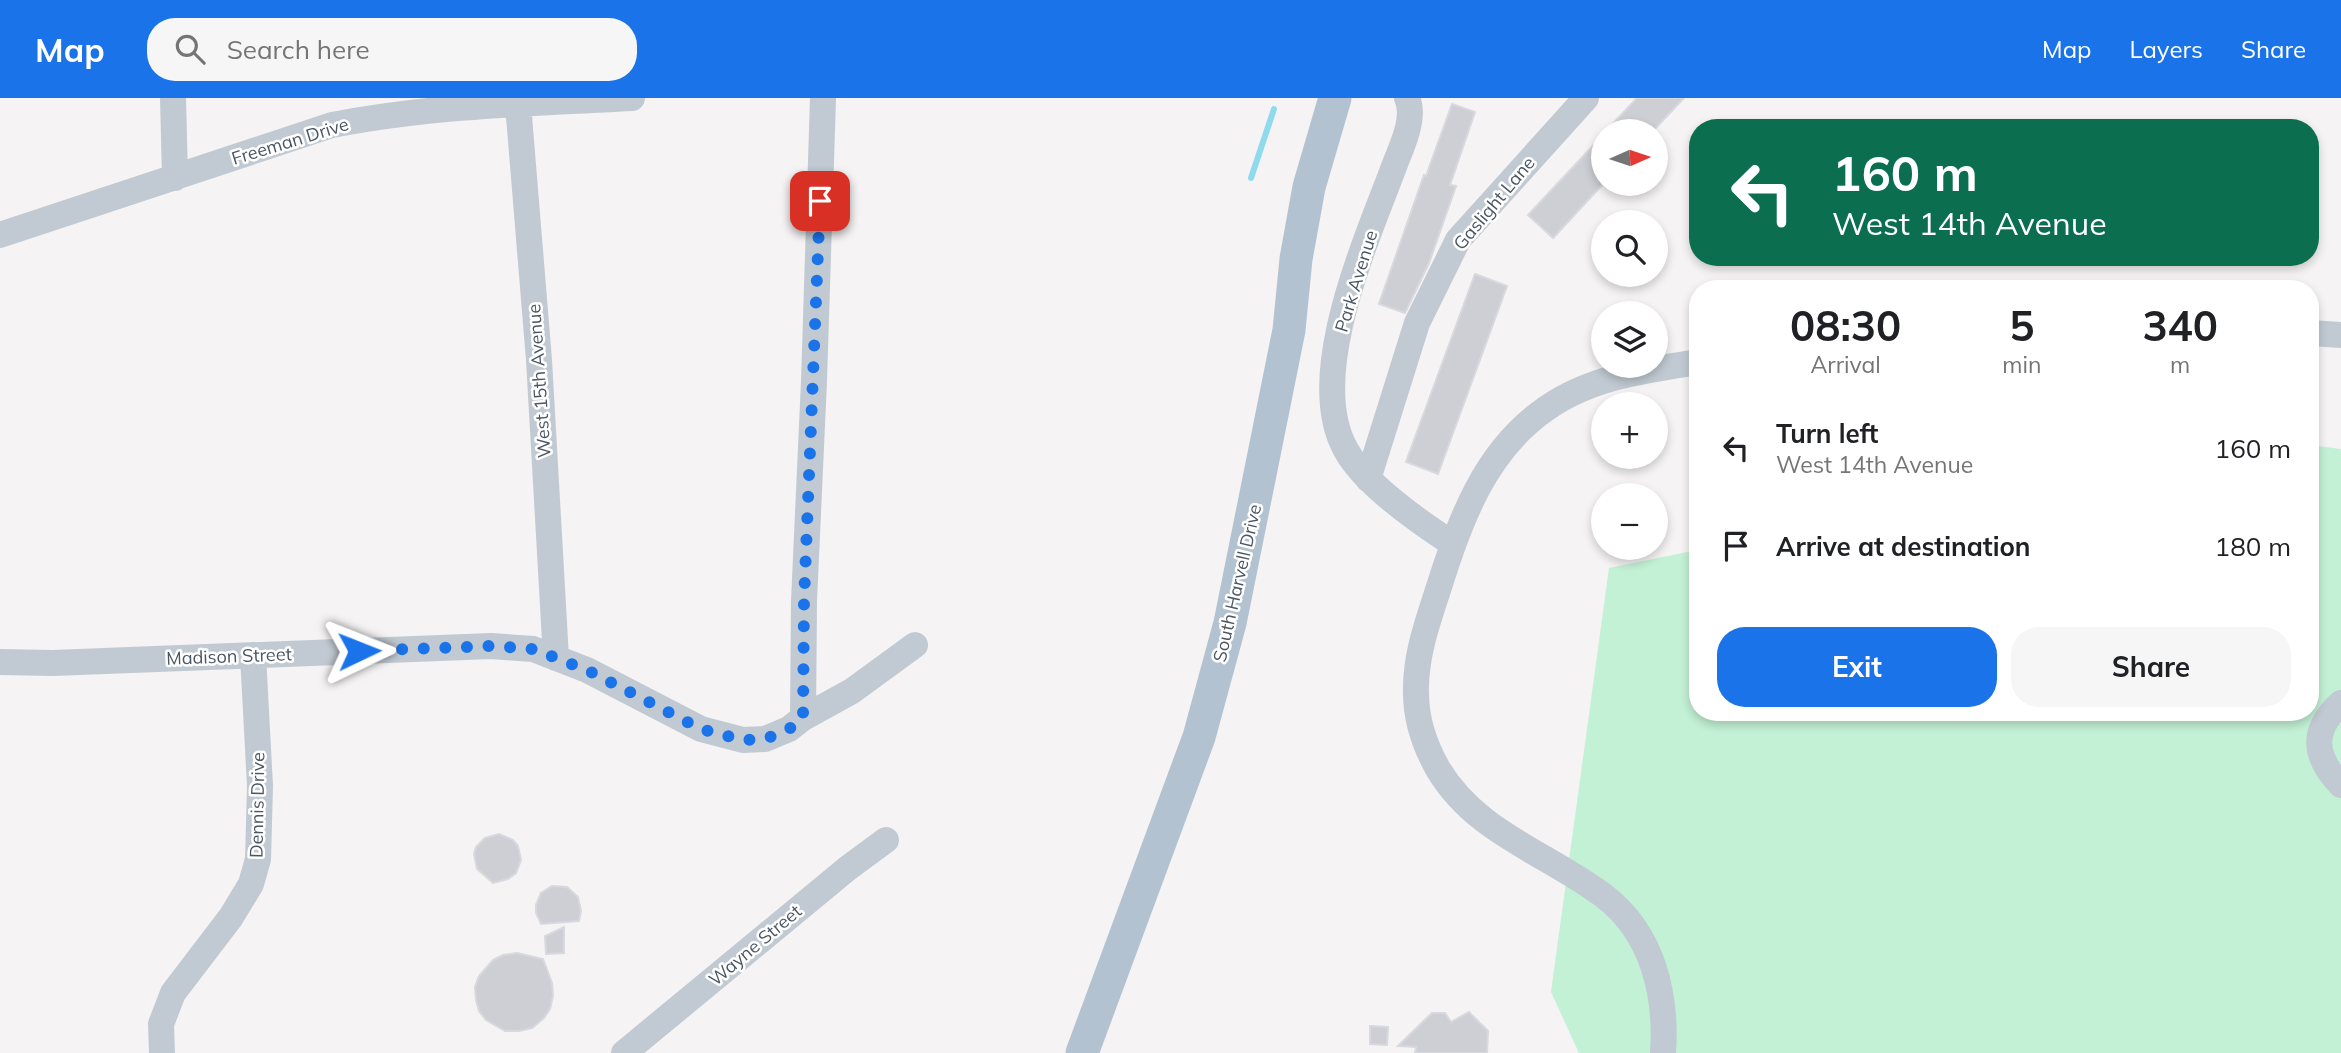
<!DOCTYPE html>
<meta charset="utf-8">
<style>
:root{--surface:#fff;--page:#f6f6f6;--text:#202124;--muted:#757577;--accent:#1a73e8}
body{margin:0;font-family:Mulish,sans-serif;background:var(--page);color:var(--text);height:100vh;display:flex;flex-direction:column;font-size:26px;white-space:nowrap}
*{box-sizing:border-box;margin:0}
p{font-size:23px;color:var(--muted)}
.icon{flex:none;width:38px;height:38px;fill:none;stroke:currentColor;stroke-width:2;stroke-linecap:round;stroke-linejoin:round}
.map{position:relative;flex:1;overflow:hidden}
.sheet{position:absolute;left:1689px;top:182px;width:630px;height:441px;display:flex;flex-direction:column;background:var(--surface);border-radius:28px;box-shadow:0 4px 10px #0003}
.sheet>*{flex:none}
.banner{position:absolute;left:1689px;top:21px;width:630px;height:147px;border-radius:28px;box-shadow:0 4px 10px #0003;background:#0b6e4f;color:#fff;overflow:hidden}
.needle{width:46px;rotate:87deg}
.tools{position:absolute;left:1591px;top:21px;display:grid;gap:14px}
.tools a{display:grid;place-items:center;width:77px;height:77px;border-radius:50%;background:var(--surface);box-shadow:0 4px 10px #0003;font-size:35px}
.pin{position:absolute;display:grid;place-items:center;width:60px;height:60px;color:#fff;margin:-30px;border-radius:14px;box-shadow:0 4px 10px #0006}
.me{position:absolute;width:77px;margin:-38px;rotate:88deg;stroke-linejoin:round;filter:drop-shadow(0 0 5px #0008)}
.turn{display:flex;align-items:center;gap:24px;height:147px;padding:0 28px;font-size:32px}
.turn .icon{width:91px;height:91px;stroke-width:2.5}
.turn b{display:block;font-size:49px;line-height:60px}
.eta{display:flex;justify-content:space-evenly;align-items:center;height:119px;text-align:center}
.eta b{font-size:42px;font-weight:700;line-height:49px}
.cta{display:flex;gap:14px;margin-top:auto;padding:14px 28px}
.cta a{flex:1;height:80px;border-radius:28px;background:var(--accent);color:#fff;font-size:28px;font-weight:700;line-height:80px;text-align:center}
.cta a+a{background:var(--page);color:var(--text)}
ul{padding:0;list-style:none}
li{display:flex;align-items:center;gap:21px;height:98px;padding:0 28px}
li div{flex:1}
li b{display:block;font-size:26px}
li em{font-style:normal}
header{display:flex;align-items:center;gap:42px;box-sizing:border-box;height:98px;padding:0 35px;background:var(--accent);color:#fff}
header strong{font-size:33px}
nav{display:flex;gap:38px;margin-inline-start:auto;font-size:24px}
.search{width:490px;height:63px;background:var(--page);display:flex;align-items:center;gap:18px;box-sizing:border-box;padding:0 24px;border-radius:28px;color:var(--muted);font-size:26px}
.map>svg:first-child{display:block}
</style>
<header>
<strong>Map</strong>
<div class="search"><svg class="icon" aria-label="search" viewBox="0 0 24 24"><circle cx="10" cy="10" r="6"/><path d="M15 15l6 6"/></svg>Search here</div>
<nav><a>Map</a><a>Layers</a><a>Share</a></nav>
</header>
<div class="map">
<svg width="2341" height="955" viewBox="0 0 2341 955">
<rect width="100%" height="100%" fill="#f5f3f3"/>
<path fill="#c3f1d5" d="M 2310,347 L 2341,351 L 2341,955 L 1579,955 L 1551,894 L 1609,470 L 1697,452 L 1698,614 L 2310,614 Z"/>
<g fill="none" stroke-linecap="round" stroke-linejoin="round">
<path stroke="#90daee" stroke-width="6" d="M 1251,80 L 1274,11"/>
</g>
<path fill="#cdcfd5" stroke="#d7d9de" stroke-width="2" d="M 1637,0 L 1684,0 L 1653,33 L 1606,33 Z
M 1452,6 L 1475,14 L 1450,87 L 1456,88 L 1429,165 L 1405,215 L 1379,206 L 1424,77 L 1426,78 Z
M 1603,37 L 1603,86 L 1553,140 L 1528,117 Z
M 1475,176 L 1507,188 L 1438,376 L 1406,364 Z
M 499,736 L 513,742 L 518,748 L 521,762 L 516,775 L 508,781 L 493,785 L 477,771 L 474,756 L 476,749 L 485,740 Z
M 552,788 L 567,789 L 578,799 L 581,813 L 579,823 L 541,826 L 536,815 L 536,807 L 541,795 Z
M 564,829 L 564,855 L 546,856 L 545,838 Z
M 517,855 L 543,861 L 552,885 L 553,898 L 550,911 L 544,920 L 532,930 L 519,933 L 505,933 L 486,922 L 479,913 L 476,902 L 475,889 L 479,878 L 493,862 L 503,857 Z
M 1469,914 L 1488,933 L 1487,955 L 1415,955 L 1416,949 L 1398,948 L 1432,915 L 1445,915 L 1451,924 Z
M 1370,928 L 1388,929 L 1387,947 L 1370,946 Z"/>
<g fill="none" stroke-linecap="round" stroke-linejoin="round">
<path stroke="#c1cad2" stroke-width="26" d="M 173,0 L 175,80
M 1407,0 C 1416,19 1402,48 1395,66 C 1368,139 1304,278 1346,352 C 1365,387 1419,424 1453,446
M 518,6 L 539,262 L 556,560
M 0,137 L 332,27 C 430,8 532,5 632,0
M 2310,235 L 2341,237
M 1368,381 L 1417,225 L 1458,142 L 1586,0
M 0,564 L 53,565 L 491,548 L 533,551 L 587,572 L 701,631 L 743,642 L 765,641 L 789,631 L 803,620 L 852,593 L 915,547
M 2341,605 C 2310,633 2314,659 2341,687
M 803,620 L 804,503 L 814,283 L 823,0
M 162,955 L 161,926 L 173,895 L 231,819 L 251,786 L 258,761 L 260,688 L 253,557
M 624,955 L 848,770 L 886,742
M 1663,955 C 1667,897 1653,835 1604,798 C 1547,755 1476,735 1438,671 C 1425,648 1416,622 1416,595 C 1415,559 1427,526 1438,492 C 1460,423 1484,353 1547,310 C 1591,279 1646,272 1698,264"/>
<path stroke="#b3c2d1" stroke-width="33" d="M 1082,955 L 1199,639 L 1230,525 L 1289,232 L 1296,161 L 1309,89 L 1335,0"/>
</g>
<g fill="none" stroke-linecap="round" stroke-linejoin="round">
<path stroke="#1a73e8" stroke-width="12" stroke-dasharray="0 21.6" d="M 359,553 L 491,548 L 533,551 L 587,572 L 701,631 L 743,642 L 765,641 L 789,631 L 803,620 L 804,503 L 820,103"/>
</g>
<g text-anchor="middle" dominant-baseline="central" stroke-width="5" stroke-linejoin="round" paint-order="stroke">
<g font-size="18" fill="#4a5661" stroke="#fff">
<text transform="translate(290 43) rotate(-17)">Freeman Drive</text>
<text transform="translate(1494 105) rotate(-50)">Gaslight Lane</text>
<text transform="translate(1356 183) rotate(-73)">Park Avenue</text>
<text transform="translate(539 283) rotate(-94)">West 15th Avenue</text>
<text transform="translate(1237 485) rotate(-77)">South Harvell Drive</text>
<text transform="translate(229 558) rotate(-2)">Madison Street</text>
<text transform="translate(257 707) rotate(-89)">Dennis Drive</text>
<text transform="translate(755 847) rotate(-40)">Wayne Street</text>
</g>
</g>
</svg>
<div class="tools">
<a><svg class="needle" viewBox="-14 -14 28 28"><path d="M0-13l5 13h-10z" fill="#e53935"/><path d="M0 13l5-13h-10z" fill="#757577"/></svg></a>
<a><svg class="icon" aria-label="search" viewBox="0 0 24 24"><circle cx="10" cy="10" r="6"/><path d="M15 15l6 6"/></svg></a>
<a><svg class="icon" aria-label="layers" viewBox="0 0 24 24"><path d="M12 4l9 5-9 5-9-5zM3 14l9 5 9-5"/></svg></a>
<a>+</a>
<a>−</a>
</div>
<div class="pin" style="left:820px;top:103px;background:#d93025"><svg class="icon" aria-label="arrive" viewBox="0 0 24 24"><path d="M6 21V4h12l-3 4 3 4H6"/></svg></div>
<svg class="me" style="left:359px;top:553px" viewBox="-20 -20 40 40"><path d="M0-17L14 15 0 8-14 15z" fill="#1a73e8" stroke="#fff" stroke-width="4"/></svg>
<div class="banner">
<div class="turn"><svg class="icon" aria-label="left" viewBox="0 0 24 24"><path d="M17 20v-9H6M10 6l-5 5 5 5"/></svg><div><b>160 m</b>West 14th Avenue</div></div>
</div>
<section class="sheet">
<div class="eta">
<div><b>08:30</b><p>Arrival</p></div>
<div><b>5</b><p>min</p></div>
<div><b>340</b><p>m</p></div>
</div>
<ul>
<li><svg class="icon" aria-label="left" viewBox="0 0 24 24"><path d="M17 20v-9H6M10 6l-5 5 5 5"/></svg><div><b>Turn left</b><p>West 14th Avenue</p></div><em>160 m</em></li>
<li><svg class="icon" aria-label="arrive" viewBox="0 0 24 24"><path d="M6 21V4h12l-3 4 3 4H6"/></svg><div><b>Arrive at destination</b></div><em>180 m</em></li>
</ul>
<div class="cta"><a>Exit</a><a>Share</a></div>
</section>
</div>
